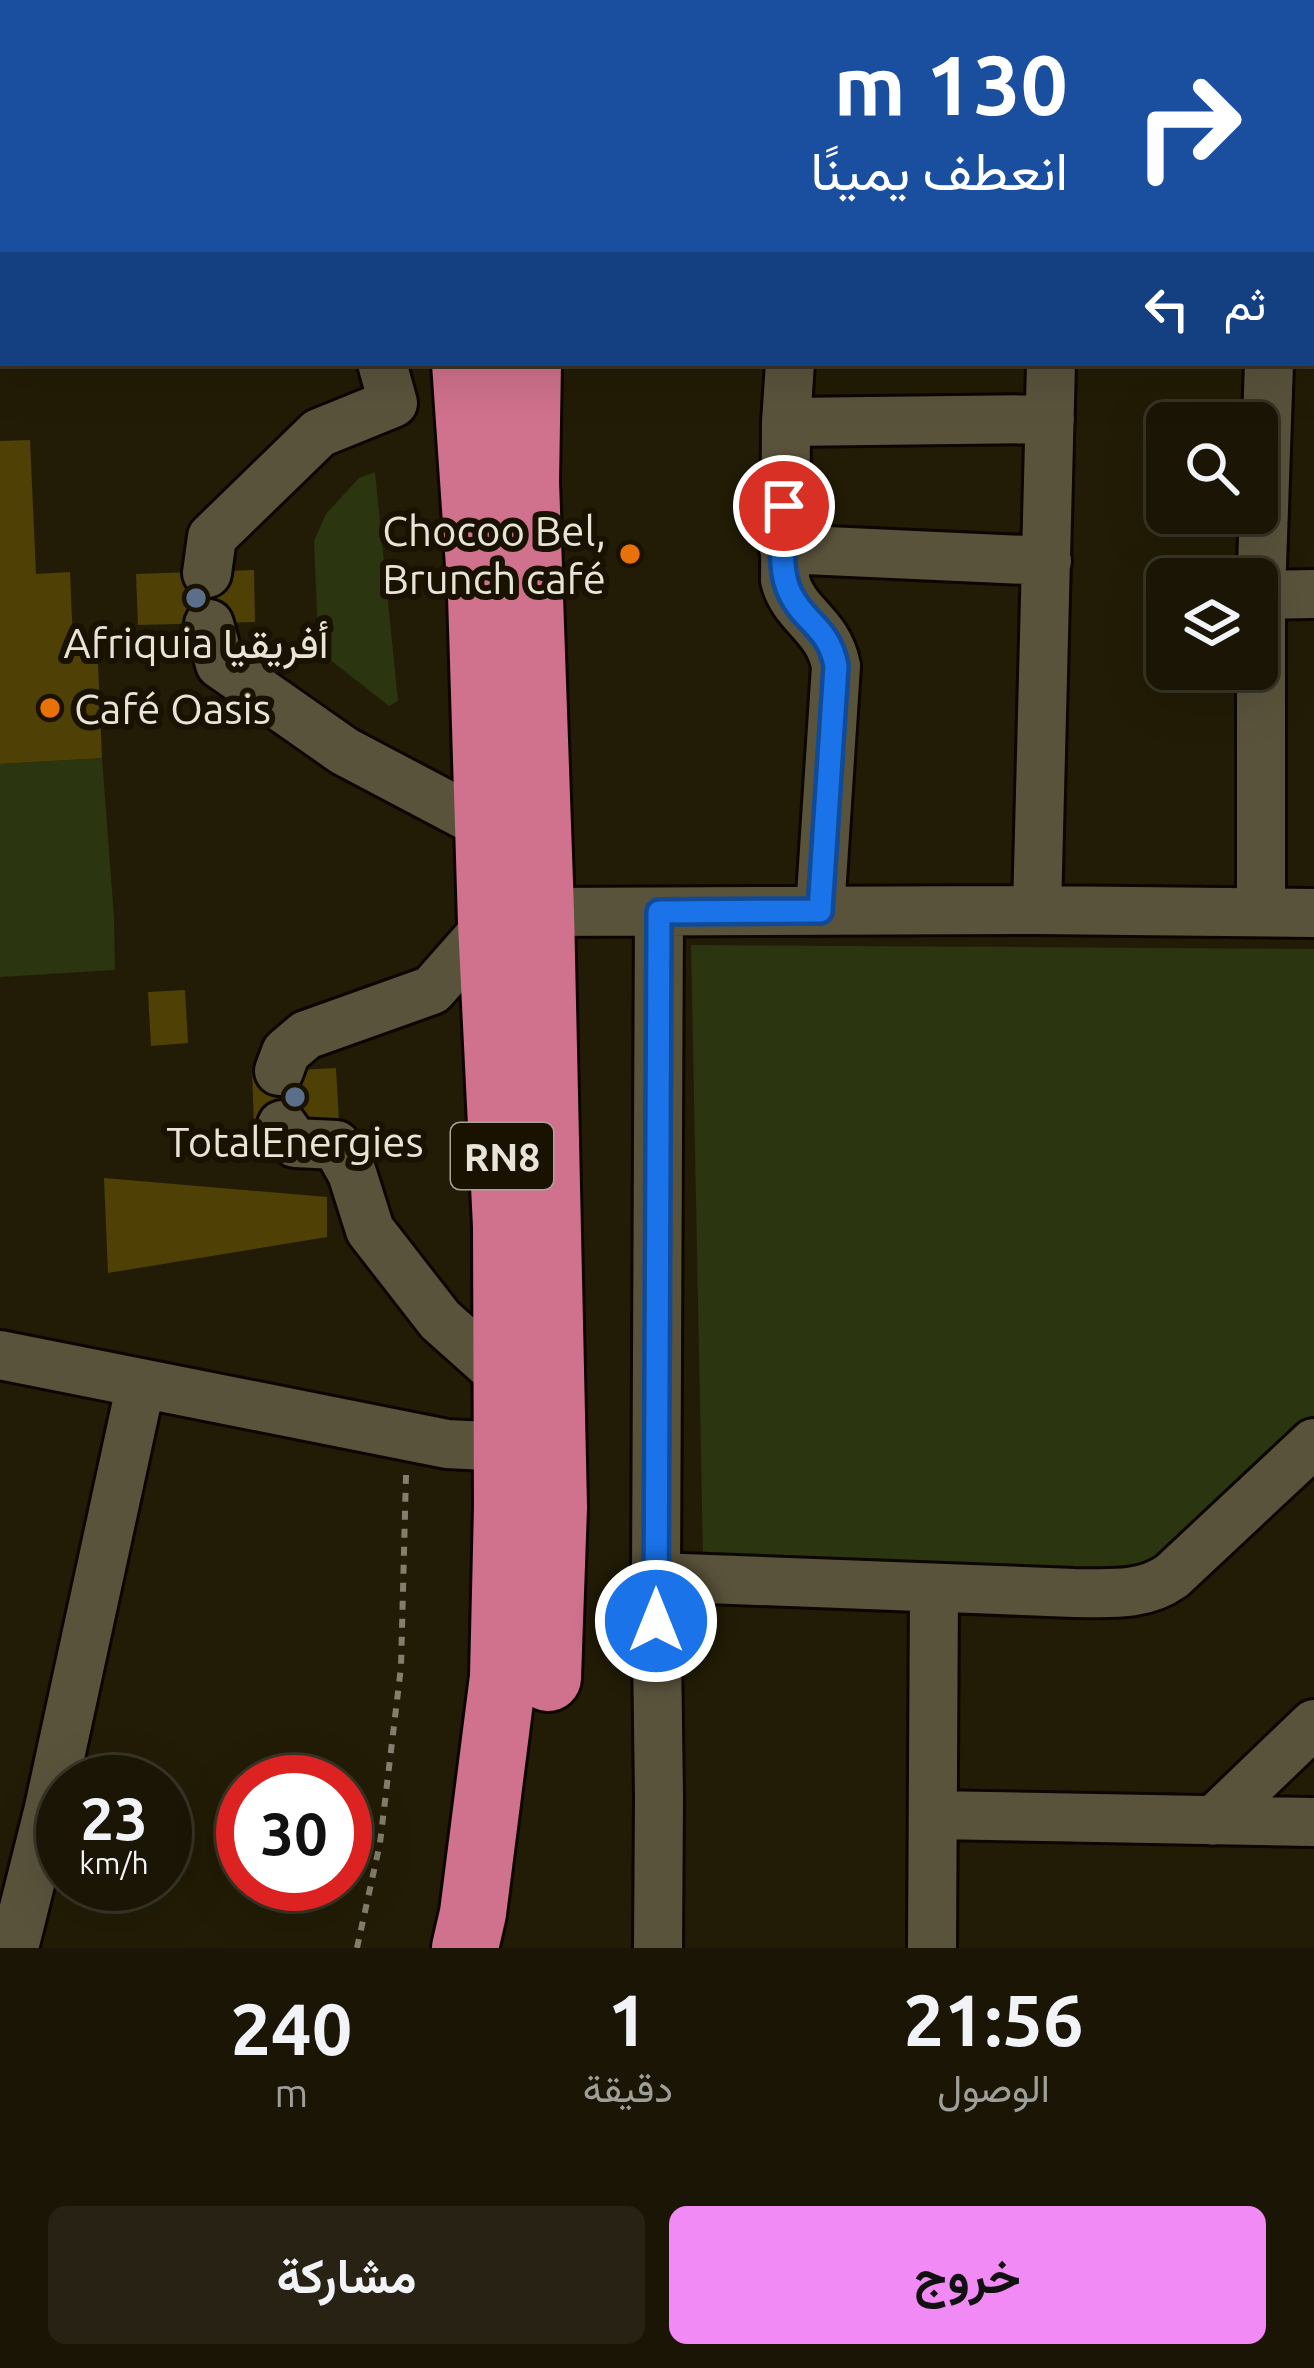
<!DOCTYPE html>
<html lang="ar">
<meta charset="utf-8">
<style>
:root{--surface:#1a1504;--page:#272213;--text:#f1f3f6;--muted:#9f9f9a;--line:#383426;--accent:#f18af4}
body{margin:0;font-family:Ubuntu,Vazirmatn,sans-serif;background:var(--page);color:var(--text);direction:rtl;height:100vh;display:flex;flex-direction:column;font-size:45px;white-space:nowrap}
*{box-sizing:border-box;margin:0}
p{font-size:39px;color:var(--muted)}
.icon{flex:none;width:66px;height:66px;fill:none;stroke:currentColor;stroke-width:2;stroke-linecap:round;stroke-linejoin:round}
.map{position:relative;height:1948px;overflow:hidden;direction:ltr}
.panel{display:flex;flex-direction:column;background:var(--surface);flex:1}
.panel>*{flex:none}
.top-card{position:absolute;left:0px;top:0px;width:1314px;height:366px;box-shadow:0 12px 48px #0002,0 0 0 3px var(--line);direction:rtl;background:#1a4fa0;color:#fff;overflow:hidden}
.buttons{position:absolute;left:1146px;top:402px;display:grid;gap:24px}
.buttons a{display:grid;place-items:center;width:132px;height:132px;border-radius:18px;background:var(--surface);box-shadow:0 12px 48px #0002,0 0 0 3px var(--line);font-size:60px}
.speed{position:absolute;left:36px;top:1755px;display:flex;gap:24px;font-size:60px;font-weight:700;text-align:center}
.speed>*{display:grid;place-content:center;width:156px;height:156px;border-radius:50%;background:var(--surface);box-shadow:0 12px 48px #0002,0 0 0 3px var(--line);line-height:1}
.speed small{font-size:30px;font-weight:400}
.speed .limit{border:18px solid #d22;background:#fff;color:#111}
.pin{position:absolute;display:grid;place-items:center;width:102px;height:102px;color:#fff;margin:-51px;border:6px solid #fff;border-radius:50%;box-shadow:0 3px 12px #0007}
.me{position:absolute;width:132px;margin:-66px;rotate:0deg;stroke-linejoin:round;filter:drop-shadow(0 0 9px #0008)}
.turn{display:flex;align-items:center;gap:42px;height:252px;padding:0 48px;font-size:54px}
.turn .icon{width:156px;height:156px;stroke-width:2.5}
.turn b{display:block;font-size:84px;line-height:102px}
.then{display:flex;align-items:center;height:114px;padding:0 48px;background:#0003;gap:24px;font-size:45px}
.eta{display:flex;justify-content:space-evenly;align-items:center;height:204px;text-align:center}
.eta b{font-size:72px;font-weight:700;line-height:84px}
.cta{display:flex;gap:24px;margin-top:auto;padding:24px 48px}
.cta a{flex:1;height:138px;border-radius:18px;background:var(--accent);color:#111;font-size:48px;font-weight:700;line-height:138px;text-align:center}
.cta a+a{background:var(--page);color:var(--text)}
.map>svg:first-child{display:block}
</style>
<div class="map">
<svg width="1314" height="1948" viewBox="0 0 1314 1948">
<rect width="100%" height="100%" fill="#221c06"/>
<path fill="#2b350f" d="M 375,472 L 398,701 L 389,706 L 324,655 L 318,637 L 314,541 L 326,514 L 359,478 Z
M 102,758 L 114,917 L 115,970 L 0,977 L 0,764 Z
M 691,945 L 1314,949 L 1314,1440 L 1149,1576 L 703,1556 Z"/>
<path fill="#4f4006" d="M 30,440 L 36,574 L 70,572 L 73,643 L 97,641 L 102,758 L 0,764 L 0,441 Z
M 254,570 L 255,622 L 138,625 L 136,574 Z
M 185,990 L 188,1043 L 151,1046 L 148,992 Z
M 336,1068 L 339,1122 L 254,1126 L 252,1072 Z
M 104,1178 L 327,1197 L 327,1237 L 108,1273 Z"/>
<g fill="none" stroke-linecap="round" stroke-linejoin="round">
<defs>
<path id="minor" d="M 0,22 L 3,22
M 1311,79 L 1314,79
M 1311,213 L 1314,213
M 790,363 L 786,422 L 1050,419
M 786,422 L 785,580 C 794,616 828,624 836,666 L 820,911
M 784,549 L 1047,561
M 207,573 L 212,537 L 319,433 L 393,403 L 382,363
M 1261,595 L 1314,594
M 209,624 L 220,664 L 344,751 L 488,827
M 1037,910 L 1051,363
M 541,912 L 1037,910 L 1314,913
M 1261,912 L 1261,595 L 1269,363
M 279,1071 L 286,1052 L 306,1035 L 432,990 L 491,923
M 282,1125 L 295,1143 L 336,1145 L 352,1173 L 370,1230 L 440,1320 L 505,1378
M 0,1355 L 447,1444 L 506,1447
M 656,1577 L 1074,1593 C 1108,1593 1143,1597 1172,1576 L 1314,1443
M 934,1815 L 1314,1822
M 1213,1821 L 1314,1724
M 14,1948 L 49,1808 L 141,1383
M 658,1948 L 659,1797 L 656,1577 L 659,912
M 932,1948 L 934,1588"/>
<path id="major" d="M 1311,15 L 1314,15"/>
<path id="highway" d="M 314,0 L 315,3
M 684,3 L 684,0
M 465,363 L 481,595 L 491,923 L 506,1226 L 507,1507 L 503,1677 L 473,1913 L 465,1948
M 528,363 L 526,482 L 541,912 L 554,1507 L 548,1678"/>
</defs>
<use href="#minor" stroke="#0c0600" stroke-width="54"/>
<use href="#major" stroke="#0c0600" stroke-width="66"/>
<use href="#highway" stroke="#0c0600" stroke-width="72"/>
<path stroke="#837e6d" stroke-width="6" stroke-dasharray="9 9" stroke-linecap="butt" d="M 357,1948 L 380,1843 L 401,1667 L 406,1475"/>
<use href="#minor" stroke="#5a533c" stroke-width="48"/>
<use href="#major" stroke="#a1656d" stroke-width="60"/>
<use href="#highway" stroke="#d0718d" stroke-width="66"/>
</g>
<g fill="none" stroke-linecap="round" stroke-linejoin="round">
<defs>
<path id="route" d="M 656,1621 L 659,912 L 820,911 L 836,666 C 829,627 804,623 790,593 C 778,569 784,533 784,506"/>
</defs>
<use href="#route" stroke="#114b97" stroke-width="30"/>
<use href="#route" stroke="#1a73e8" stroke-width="21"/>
</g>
<g fill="#e8710a" stroke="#191201" stroke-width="4.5">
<circle cx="630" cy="554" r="12"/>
<circle cx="50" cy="708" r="12"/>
</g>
<g fill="#5c6f8a" stroke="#191201" stroke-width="4.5">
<circle cx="196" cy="598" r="12"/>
<circle cx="295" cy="1097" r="12"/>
</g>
<g text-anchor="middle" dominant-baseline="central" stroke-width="12" stroke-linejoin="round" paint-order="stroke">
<rect fill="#191201" stroke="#aaa597" stroke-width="3" x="451" y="1123" width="102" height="66" rx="9"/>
<g font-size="39" font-weight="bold" fill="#e8e4d7">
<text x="502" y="1156">RN8</text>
</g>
<g font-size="42" fill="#e8e4d7" stroke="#191201">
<text x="606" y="530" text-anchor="end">Chocoo Bel,<tspan x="606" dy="48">Brunch café</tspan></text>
<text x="196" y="642">Afriquia أفريقيا</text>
<text x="74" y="708" text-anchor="start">Café Oasis</text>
<text x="295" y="1141">TotalEnergies</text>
</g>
</g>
</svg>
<div class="buttons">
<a><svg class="icon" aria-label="search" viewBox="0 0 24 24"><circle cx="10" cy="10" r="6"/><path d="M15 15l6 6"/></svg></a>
<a><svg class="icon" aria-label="layers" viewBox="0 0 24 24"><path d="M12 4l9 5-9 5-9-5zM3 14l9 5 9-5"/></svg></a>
</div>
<div class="speed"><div>23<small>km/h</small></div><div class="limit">30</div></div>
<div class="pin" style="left:784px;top:506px;background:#d93025"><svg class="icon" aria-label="arrive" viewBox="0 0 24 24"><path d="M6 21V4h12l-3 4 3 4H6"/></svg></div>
<svg class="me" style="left:656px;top:1621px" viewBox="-20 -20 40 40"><circle r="17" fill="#1a73e8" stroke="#fff" stroke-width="3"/><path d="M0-11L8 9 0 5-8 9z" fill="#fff"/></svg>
<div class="top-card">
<div class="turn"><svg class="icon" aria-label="right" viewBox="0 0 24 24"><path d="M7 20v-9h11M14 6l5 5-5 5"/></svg><div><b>130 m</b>انعطف يمينًا</div></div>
<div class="then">ثم<svg class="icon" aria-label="left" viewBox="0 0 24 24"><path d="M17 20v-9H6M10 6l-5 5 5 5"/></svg></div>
</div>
</div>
<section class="panel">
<div class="eta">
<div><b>21:56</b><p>الوصول</p></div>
<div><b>1</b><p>دقيقة</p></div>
<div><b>240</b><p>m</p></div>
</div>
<div class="cta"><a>خروج</a><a>مشاركة</a></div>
</section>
